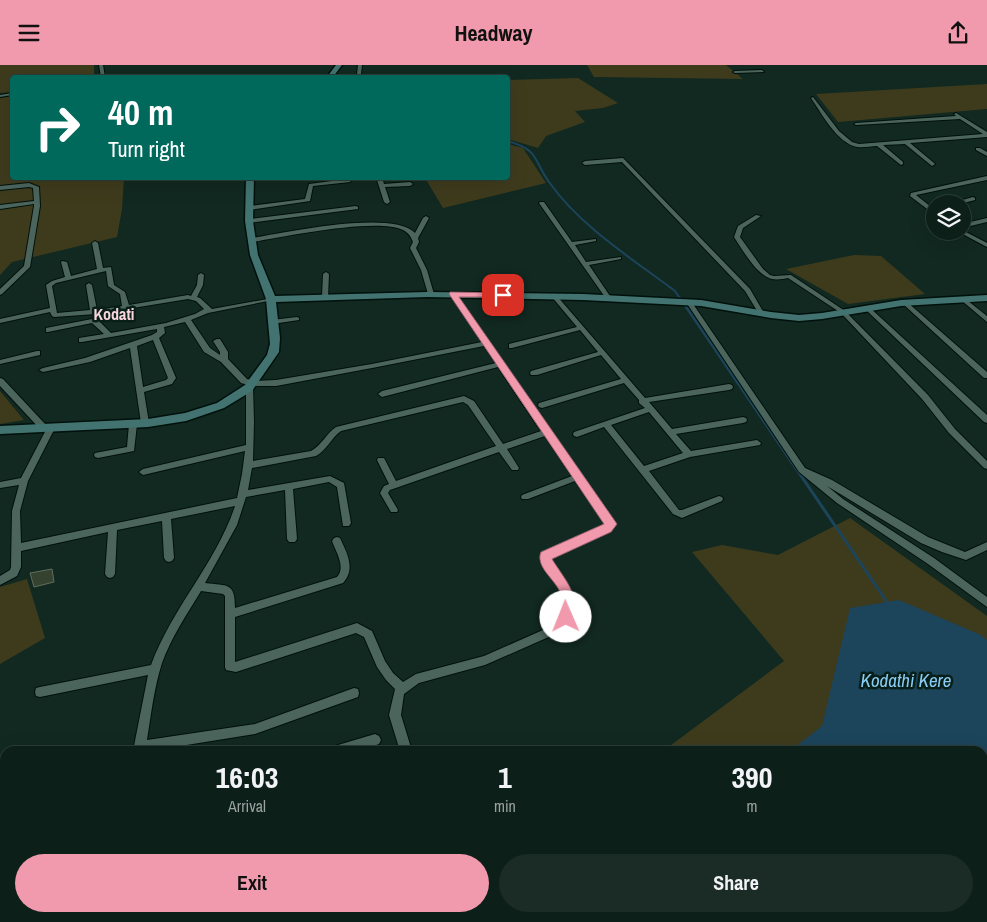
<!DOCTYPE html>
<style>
:root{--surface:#0d1f19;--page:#1b2c26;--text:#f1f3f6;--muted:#9aa2a2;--line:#2d3d38;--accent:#f29aad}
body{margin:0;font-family:"Archivo Narrow",sans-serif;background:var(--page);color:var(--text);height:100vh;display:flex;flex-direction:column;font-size:19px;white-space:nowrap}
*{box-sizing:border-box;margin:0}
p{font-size:16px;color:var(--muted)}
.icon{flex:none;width:28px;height:28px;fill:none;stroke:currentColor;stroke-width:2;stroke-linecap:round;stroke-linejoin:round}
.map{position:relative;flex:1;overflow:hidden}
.sheet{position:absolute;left:0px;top:681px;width:988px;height:176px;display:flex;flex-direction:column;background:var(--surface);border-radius:15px 15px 0 0;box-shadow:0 5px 20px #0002,0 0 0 1px var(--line)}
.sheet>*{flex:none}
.guide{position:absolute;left:10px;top:10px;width:500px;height:105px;border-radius:5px;box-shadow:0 5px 20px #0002,0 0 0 1px var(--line);background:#00695c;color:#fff;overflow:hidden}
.buttons{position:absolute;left:926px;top:130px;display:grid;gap:10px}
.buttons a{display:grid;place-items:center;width:45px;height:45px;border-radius:50%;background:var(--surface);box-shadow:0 5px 20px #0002,0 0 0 1px var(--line);font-size:25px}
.pin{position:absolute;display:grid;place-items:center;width:42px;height:42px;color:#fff;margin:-21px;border-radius:10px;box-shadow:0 2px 8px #0006}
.me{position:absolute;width:55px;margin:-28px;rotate:359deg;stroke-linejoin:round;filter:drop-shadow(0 0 4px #0008)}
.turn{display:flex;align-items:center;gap:18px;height:105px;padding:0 15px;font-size:22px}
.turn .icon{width:65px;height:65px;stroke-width:2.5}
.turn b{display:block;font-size:35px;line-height:42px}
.eta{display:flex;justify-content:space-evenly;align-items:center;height:85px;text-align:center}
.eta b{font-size:30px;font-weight:700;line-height:35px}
.action{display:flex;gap:10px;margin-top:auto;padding:10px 15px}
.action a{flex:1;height:58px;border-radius:30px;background:var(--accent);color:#111;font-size:20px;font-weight:700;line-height:58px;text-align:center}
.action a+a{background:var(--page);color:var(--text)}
header{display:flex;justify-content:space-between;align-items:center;height:65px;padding:0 15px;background:var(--accent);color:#111;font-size:22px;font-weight:700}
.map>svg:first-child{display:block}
</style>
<header><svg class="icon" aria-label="menu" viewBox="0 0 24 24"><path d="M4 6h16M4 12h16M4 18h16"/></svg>Headway<svg class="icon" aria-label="share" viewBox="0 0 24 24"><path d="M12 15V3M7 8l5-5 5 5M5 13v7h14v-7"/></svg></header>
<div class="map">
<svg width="987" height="857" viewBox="0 0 987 857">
<rect width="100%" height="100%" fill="#112921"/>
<path fill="#3e3b1d" d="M 0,0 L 94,0 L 94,12 L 12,12 L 12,27 L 0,28 Z
M 587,0 L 726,0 L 743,14 L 594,12 Z
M 578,13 L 618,38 L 603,43 L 575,46 L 585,57 L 546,71 L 538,83 L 508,74 L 508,15 Z
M 987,19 L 987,44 L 838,57 L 816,29 Z
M 12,31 L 12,112 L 124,113 L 122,144 L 117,172 L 12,197 L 0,210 L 0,33 Z
M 508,79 L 523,83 L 546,118 L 443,143 L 425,113 L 508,112 Z
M 854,190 L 881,191 L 925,229 L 848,239 L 786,204 Z
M 0,326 L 24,355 L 0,359 Z
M 850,453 L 987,551 L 987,857 L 371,857 L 395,852 L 982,852 L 982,686 L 663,686 L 784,596 L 692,487 L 722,480 L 778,490 Z
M 27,514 L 45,573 L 0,599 L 0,522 Z"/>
<path fill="#1c445b" d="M 899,535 L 981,570 L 987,575 L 987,857 L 601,857 L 603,852 L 982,852 L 982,686 L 790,686 L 822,661 L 850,543 Z"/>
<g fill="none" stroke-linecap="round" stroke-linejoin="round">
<path stroke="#1c445b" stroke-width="2" d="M 508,76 C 540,86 532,93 549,117 C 581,162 631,193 675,226 L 681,235"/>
<path stroke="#1c445b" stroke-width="2.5" d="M 680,233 L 792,398"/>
<path stroke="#1c445b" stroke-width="3" d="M 791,396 L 889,540"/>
</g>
<path fill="#354230" stroke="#606e5c" d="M 52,504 L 54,517 L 34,522 L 30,508 Z"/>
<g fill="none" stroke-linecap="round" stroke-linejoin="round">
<defs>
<path id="street" d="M 99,0 L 103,0 L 105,12 L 101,12 Z
M 358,0 L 362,0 L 361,9 L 358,12 L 331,12 L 329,11 L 331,10 L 354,11 L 357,9 Z
M 762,5 L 764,7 L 735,8 L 733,7 L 735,6 Z
M 12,28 L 12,30 L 0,32 L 0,30 Z
M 813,32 L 839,66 L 852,77 L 859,79 L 983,69 L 960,54 L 856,60 L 854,59 L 856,58 L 956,51 L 954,49 L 956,48 L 987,67 L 987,72 L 910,78 L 934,98 L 935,99 L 932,101 L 905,79 L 883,80 L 903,97 L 903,99 L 901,100 L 877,81 C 871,81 863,83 857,82 C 837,78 822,49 811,33 Z
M 976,83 L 980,83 L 987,87 L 987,91 L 976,85 Z
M 623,93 L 750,224 L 764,248 L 763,249 L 759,249 L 745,226 L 622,97 L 585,100 L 582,98 L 585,96 Z
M 987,111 L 987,115 L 916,130 L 935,145 L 935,150 L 910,131 L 911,128 Z
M 376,112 L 382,112 L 384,119 L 410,117 L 413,119 L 410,121 L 385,122 L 390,137 L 387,139 L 384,137 Z
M 348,114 L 351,116 L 350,117 L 313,121 L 310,136 L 249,145 L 246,143 L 249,141 L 305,134 L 309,119 Z
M 29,118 L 39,122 L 40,141 L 30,202 L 2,229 L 0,230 L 0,224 L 24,201 L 34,141 L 34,139 L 0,144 L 0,140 L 34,136 L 33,123 L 29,122 L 0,125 L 0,121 Z
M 973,132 L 975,133 L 975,135 L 960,139 L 948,139 Z
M 540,137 L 544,137 L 572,177 L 596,174 L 596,176 L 575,180 L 586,197 L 621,192 L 621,194 L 589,200 L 612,234 L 611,235 L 607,235 L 539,138 Z
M 356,141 L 358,142 L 358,144 L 249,158 L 246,156 L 249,154 Z
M 756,150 L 761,151 L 743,163 L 740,172 L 763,204 L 770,210 L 774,211 L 791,210 L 845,246 L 928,330 L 955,364 L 987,396 L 987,404 L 984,403 L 949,368 L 922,334 L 841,248 L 788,213 C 783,214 777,215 772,214 C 757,211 742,184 734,172 L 738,161 Z
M 426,151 L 429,153 L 418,173 L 419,177 L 416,183 L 427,205 L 434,229 L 431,231 L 428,229 L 421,205 L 410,183 L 413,177 C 411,172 409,168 403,165 C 377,152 283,172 252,177 L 249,175 L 252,173 C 284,168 392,144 415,168 L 423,153 Z
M 987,153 L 987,157 L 962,163 L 962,159 Z
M 962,165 L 987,178 L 987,182 L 957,166 L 962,166 Z
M 95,176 L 98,178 L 103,203 L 111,202 L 114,220 L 125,227 L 129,240 L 188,230 L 191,231 L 197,220 L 198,210 L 201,208 L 204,210 L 203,220 L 197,232 L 200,233 L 212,244 L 273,233 L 273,235 L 208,248 L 191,255 L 210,283 L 220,290 L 220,287 L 213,276 L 217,274 L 220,274 L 228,287 L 228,294 L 247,314 L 254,316 L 276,315 L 372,299 L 482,277 L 450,229 L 451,228 L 455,228 L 580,410 L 616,459 L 610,467 L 550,493 L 567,519 L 575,539 L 570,555 L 560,567 L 485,600 L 419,618 L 404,629 L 401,650 L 412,686 L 400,686 L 389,650 L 395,624 L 386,615 L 377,602 L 364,572 L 356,568 L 236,607 L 226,605 L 225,602 L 225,531 L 223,529 L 201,526 C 187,549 171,573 162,598 C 154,623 151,650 147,675 L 255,659 L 354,623 L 358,624 L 359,628 L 358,632 L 255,669 L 149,686 L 133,686 L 148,610 L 40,632 L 36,631 L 35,627 L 36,623 L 40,622 L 151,600 C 172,543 216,498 235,441 L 171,454 L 174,493 L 172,496 L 169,497 L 166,496 L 164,493 L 162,456 L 117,465 L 115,509 L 113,512 L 110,513 L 107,512 L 105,509 L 108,467 L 21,486 L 21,502 L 17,511 L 0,520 L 0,511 L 10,505 L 11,502 L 12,446 L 19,420 L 0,423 L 0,417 L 21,413 L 49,359 L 55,359 L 56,361 L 28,416 L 20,446 L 21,478 L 237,433 L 242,409 L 245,386 L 143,410 L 139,407 L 143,404 L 246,380 L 246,322 L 248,320 L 241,318 L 221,297 L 204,287 L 185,257 L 164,262 L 165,268 L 159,273 L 176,313 L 172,319 L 144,327 L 149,358 L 148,360 L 145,361 L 141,358 L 130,283 L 90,297 L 43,307 L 39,305 L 43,303 L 85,293 L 152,270 L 157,267 L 157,264 L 82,277 L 79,277 L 79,273 L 104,269 L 92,258 L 48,267 L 46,267 L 46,263 L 92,254 L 98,255 L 111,268 L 166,258 L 195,249 L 204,244 L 196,236 L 188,234 L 96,249 L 54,252 L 52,251 L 50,247 L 0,258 L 0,254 L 50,243 L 46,220 L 52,216 L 65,212 L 61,197 L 62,196 L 67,197 L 71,211 L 97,204 L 92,178 ZM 106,206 L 108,221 L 120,229 L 122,241 L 97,245 L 92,220 L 89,218 L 86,220 L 90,245 L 57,248 L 52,221 L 56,218 ZM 153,275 L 168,313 L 166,315 L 143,322 L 137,281 ZM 484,281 L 496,298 L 382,326 L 378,329 L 382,332 L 498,302 L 541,366 L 503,379 L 474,336 L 464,331 L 336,362 C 326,369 322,380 311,386 L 253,396 L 254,357 L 253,321 L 276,321 L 372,303 ZM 463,337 L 468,340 L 496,381 L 396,416 L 384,393 L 378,393 L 377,395 L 389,419 L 384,421 L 380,428 L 391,447 L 397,447 L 398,445 L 388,428 L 390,425 L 499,387 L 512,405 L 518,405 L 519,403 L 507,384 L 545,371 L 572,411 L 522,430 L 521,432 L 522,434 L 528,434 L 575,416 L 606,459 L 604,461 L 543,488 L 540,495 L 560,524 L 565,539 L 562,550 L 552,561 L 484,591 L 416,609 L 403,617 L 393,608 L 385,596 L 372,566 L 357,558 L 235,597 L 235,552 L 343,518 C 356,504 347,488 340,473 L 337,472 L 334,473 L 332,476 C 336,487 346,502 337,512 L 235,543 C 235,517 228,521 205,518 L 237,460 L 246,432 L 285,425 L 287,474 L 289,477 L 295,477 L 297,474 L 293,424 L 329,417 L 337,422 L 343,461 L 349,461 L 351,458 L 344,418 L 330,411 L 248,425 L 252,403 L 316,391 C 327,385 331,373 341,366 Z
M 326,207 L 329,209 L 328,232 L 325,234 L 322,232 L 323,209 Z
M 555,230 L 557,231 L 645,333 L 729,319 L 732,320 L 733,322 L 732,324 L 729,325 L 649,337 L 672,364 L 743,352 L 746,353 L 747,355 L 746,357 L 743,358 L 676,369 L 691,386 L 757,375 L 761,378 L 760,380 L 690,392 L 649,406 L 679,445 L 682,445 L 719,431 L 722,432 L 723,434 L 722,436 L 682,453 L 673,449 L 604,362 L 577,372 L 574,371 L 573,369 L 574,367 L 645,343 L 639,338 L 639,335 L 624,318 L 542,343 L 539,342 L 538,340 L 539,338 L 621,314 L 601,290 L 537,310 L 531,310 L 530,308 L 531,306 L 598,287 L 580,265 L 512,283 L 509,283 L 509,279 L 577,262 L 552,232 ZM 649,347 L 683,388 L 644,401 L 611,360 Z
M 963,232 L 987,251 L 987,257 L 961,235 L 961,233 Z
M 689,235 L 691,236 L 805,403 L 832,415 L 928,472 L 965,487 L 987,477 L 987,485 L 966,495 L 942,487 L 921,478 L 827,421 L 843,434 L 934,493 L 987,532 L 987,542 L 928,499 L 837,438 L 799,407 L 686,237 Z
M 905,236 L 907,237 L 987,307 L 987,313 L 984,313 L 903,239 L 903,237 Z
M 867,241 L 869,242 L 987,350 L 987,358 L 984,357 L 865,244 L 864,243 Z
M 297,252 L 299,253 L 299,255 L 272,259 L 269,257 L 272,255 Z
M 37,286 L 40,286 L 40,290 L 0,299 L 0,295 Z
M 0,313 L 3,314 L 46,360 L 47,362 L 46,364 L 40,364 L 0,321 Z
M 133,356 L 137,359 L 134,386 L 98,393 L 95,392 L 94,390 L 95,388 L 127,382 L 129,359 Z
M 375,669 L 379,671 L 381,675 L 379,679 C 363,685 349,687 332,686 L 334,682 L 338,680 Z
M 2,744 L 5,744 L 5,756 L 0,755 L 0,745 Z
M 129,852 L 143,852 L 145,857 L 131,857 Z
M 379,852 L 399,852 L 397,857 L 377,857 Z"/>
<path id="secondary" d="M 336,0 L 342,0 L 333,12 L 327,12 Z
M 246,112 L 254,112 L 253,156 L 258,190 L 275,231 L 427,227 L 583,229 L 701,235 L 771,247 L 799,250 L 822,248 L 901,235 L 987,230 L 987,236 L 901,241 L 822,254 L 799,256 L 771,253 L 701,241 L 583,235 L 427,232 L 276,237 L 280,273 L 279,287 L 252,326 L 224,343 L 186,356 L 148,362 L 0,369 L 0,361 L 148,354 L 185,348 L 217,338 L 245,320 L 267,290 L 270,279 L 266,234 L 250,190 L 245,156 Z"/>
</defs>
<use href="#street" stroke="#00110b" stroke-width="2"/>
<use href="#secondary" stroke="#00110b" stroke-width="3"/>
<use href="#street" fill="#4c655c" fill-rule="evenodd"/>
<use href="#secondary" fill="#427370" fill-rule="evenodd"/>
</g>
<path fill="#f29aad" stroke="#9d6470" d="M 450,227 L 506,228 L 506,232 L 459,232 L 617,459 L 611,467 L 552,494 C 564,514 583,532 571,556 L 566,558 L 562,556 C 558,549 565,539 559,525 C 554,514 535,501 541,487 L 604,459 L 449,229 Z"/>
<g text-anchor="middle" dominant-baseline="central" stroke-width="5" stroke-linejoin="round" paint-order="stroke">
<g font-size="16" font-weight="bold" fill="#f9d6dc" stroke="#071f18">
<text x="114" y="249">Kodati</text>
</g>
<g font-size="19" font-style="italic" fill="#88cbf4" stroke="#071f18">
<text x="906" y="615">Kodathi Kere</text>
</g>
</g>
</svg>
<div class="buttons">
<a><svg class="icon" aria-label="layers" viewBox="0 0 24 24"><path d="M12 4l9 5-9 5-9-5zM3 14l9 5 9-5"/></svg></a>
</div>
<div class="pin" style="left:503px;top:230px;background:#d93025"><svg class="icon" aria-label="arrive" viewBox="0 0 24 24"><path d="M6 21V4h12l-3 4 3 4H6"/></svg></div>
<svg class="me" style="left:566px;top:552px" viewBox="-20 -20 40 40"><circle r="19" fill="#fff"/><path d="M0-13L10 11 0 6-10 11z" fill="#f29aad"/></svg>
<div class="guide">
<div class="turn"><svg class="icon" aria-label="right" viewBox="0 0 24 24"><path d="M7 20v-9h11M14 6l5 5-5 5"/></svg><div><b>40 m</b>Turn right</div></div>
</div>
<section class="sheet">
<div class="eta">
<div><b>16:03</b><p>Arrival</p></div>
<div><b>1</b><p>min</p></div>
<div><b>390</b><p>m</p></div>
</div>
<div class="action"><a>Exit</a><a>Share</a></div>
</section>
</div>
